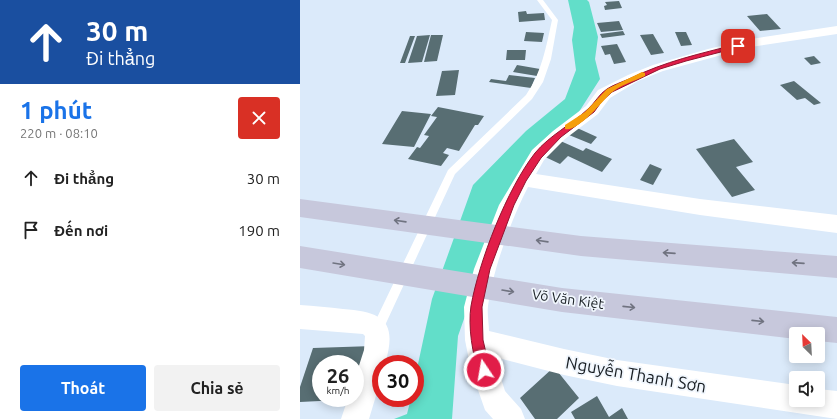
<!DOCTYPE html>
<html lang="vi">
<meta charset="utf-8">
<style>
:root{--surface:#fff;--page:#f2f2f2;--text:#222;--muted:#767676;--accent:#1a73e8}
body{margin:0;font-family:Ubuntu,sans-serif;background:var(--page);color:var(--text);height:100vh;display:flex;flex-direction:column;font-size:15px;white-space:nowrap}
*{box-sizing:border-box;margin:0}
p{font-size:13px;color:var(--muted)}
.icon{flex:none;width:22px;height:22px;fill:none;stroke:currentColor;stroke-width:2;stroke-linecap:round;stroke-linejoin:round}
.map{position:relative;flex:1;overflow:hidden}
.sheet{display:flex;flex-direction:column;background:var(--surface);width:300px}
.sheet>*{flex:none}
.banner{background:#1a4fa0;color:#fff;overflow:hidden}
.needle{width:26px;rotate:336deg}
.buttons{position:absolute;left:489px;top:327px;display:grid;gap:8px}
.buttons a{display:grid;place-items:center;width:36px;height:36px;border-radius:4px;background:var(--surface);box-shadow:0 2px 10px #0003;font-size:20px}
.speed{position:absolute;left:12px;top:355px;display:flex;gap:8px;font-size:20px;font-weight:700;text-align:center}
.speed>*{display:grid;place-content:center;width:52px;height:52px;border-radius:50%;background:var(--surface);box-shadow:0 2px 10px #0003;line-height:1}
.speed small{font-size:10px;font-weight:400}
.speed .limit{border:6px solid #d22;background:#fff;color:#111}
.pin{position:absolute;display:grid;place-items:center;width:34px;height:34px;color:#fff;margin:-17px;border-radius:8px;box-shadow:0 2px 6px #0006}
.me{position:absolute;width:44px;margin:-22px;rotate:348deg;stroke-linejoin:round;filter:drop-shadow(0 0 3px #0008)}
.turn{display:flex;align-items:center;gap:14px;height:84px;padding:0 20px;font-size:18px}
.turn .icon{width:52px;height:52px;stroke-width:2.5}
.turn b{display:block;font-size:28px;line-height:34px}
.round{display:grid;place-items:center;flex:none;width:42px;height:42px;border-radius:4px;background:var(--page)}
.head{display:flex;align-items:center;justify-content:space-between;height:68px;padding:0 20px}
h1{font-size:24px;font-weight:700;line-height:30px;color:var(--accent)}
.cta{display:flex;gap:8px;margin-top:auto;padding:8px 20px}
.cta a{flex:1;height:46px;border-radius:4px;background:var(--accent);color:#fff;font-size:16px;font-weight:700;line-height:46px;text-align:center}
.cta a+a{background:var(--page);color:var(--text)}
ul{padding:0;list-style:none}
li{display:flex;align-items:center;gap:12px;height:52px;padding:0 20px}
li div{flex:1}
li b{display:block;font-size:15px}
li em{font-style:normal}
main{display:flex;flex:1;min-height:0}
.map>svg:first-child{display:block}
</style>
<main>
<section class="sheet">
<div class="banner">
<div class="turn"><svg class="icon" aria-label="ahead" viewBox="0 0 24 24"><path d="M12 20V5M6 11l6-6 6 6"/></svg><div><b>30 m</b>Đi thẳng</div></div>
</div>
<div class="head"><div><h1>1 phút</h1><p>220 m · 08:10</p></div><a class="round" style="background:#d93025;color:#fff"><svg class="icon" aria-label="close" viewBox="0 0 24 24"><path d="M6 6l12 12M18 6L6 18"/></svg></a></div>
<ul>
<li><svg class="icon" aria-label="ahead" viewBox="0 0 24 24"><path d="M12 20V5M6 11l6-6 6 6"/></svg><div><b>Đi thẳng</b></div><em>30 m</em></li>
<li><svg class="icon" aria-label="arrive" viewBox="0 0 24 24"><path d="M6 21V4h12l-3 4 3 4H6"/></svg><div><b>Đến nơi</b></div><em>190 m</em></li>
</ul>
<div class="cta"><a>Thoát</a><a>Chia sẻ</a></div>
</section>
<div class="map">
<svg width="537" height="419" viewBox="0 0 537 419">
<rect width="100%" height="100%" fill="#dbeafa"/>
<path fill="#62dec9" d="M 268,0 L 287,0 L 289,2 L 298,37 L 295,59 L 300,79 L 275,118 L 236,154 L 178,279 L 158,336 L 152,419 L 94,419 L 107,414 L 111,398 L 115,398 L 115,378 L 132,299 L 173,185 L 226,131 L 265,99 L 276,70 L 272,40 L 274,27 Z"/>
<path fill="#586e73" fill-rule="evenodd" d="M 319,1 L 322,8 L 305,10 L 304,6 L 307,5 L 305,2 Z
M 226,11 L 227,14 L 244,13 L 245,20 L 219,22 L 218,12 Z
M 467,14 L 481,29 L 460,31 L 447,16 Z
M 319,21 L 323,30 L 301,32 L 297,23 Z
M 323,31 L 325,35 L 302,38 L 300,34 Z
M 226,32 L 244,33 L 242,42 L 224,41 Z
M 375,32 L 386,32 L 392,45 L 381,46 Z
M 353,34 L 364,53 L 351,55 L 340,35 Z
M 130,35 L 122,62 L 108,63 L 117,36 Z
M 131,35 L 143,35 L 137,61 L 124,62 Z
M 110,36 L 115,36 L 105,63 L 100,63 Z
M 317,44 L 326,62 L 314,64 L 310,54 L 305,55 L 301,46 Z
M 207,50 L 226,50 L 225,60 L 206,60 Z
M 514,56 L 521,63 L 511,65 L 504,58 Z
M 217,65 L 240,69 L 237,76 L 213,72 Z
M 159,70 L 155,95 L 136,96 L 142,71 Z
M 209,75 L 235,78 L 231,88 L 189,82 L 191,79 L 206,81 Z
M 494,81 L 521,103 L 514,105 L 505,98 L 497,100 L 480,85 Z
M 138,107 L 184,116 L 178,125 L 175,125 L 159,151 L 147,148 L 143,153 L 149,155 L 141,166 L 108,159 L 117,147 L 120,148 L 129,136 L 124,135 L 137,117 L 131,116 Z
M 102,111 L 131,114 L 114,147 L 82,144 Z
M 275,127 L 297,137 L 291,144 L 269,135 Z
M 256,139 L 283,151 L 286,148 L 312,159 L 302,172 L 268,156 L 260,164 L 241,155 Z
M 434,139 L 453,162 L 436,167 L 455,190 L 432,197 L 396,149 Z
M 350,164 L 362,169 L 353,185 L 340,180 Z
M 73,346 L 59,399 L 0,402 L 0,387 L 13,348 ZM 21,364 L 55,364 L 55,398 L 21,398 Z
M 254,367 L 279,398 L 257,419 L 235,419 L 220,398 Z
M 297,396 L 309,417 L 322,408 L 328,419 L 275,419 L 271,412 Z"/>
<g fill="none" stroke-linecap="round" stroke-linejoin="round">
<path fill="#fff" fill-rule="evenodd" d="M 237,0 L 243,0 L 258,20 L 251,59 L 243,82 L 232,99 L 155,174 L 81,334 L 77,336 L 73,334 L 71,330 L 73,326 L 148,170 L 226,95 C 242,72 246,47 252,20 Z"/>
<path fill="#fff" fill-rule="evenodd" d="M 537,26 L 537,34 L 451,47 L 363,71 L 338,81 L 310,98 L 298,114 L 265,139 L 244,160 L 236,174 L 400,199 L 537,215 L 537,233 L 400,215 L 228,187 C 211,220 193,269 188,306 C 187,314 189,323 189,331 L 264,349 L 317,360 L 496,385 L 496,400 L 518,400 L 518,389 L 537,391 L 537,419 L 317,386 L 264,375 L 194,357 L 205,391 L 221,409 L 225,419 L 193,419 L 185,410 L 171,370 L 165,340 L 164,307 L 174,269 L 199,205 L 232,150 L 253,131 L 286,106 L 298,90 L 328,75 L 353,65 L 408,49 L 451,39 Z
M 0,305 C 14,306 29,307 43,309 C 83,312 98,321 85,364 L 81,364 L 81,379 L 69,419 L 41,419 L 48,398 L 55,398 L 55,378 L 64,350 L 65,336 L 63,334 L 0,329 Z"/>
<path fill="#c7c8dc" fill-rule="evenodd" d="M 0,199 L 281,236 L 537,256 L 537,278 L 281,256 L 0,217 Z
M 0,246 L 262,288 L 537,317 L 537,343 L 518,341 L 518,334 L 496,334 L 496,339 L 262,312 L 0,268 Z"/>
</g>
<defs><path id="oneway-shaft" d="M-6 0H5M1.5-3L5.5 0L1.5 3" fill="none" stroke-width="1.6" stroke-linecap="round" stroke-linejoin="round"/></defs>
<g stroke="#707380">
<use href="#oneway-shaft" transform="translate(100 221) rotate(-172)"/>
<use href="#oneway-shaft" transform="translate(242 241) rotate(-172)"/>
<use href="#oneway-shaft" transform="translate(369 253) rotate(-176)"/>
<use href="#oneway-shaft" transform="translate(498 263) rotate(-176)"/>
<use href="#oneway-shaft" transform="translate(39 264) rotate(9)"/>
<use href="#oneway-shaft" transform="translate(208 291) rotate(9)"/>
<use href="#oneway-shaft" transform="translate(329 307) rotate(6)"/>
<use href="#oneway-shaft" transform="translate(458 321) rotate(6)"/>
</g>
<path fill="#e11d48" stroke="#92132f" d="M 438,44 L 441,46 L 440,47 L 386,61 L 360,69 L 312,92 L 302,101 L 294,112 L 261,137 L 241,158 L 226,181 L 214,205 L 190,269 L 182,307 L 183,340 L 190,370 L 188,374 L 184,376 L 180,374 C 172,356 168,325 171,306 C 179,261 207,189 235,153 C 250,135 271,125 288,109 C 295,103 299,94 307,89 C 313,85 322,82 329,79 C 366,61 399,54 438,44 Z"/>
<path fill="#f59e0b" d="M 342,72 L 345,73 L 345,76 C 334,81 320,85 311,93 C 302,101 279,132 265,129 L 265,125 L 285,112 L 307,89 Z"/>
<g text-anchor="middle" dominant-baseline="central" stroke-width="3.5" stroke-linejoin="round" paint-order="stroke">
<g font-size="14" fill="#181e23" stroke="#f0f6fd">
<text transform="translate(268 299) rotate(8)">Võ Văn Kiệt</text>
</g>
<g font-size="17" fill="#181e23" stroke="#f0f6fd">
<text transform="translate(336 374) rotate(10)">Nguyễn Thanh Sơn</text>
</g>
</g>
</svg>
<div class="buttons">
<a><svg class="needle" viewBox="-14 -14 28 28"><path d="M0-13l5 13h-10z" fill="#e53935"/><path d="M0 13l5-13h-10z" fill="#767676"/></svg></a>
<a><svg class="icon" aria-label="sound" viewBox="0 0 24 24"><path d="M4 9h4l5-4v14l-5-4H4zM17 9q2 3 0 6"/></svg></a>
</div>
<div class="speed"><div>26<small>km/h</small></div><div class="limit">30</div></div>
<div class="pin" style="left:438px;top:46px;background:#d93025"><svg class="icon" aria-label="arrive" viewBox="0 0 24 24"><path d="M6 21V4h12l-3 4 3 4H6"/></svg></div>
<svg class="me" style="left:184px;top:370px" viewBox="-20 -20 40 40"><circle r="17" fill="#e11d48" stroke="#fff" stroke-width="3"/><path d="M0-11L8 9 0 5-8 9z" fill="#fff"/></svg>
</div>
</main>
